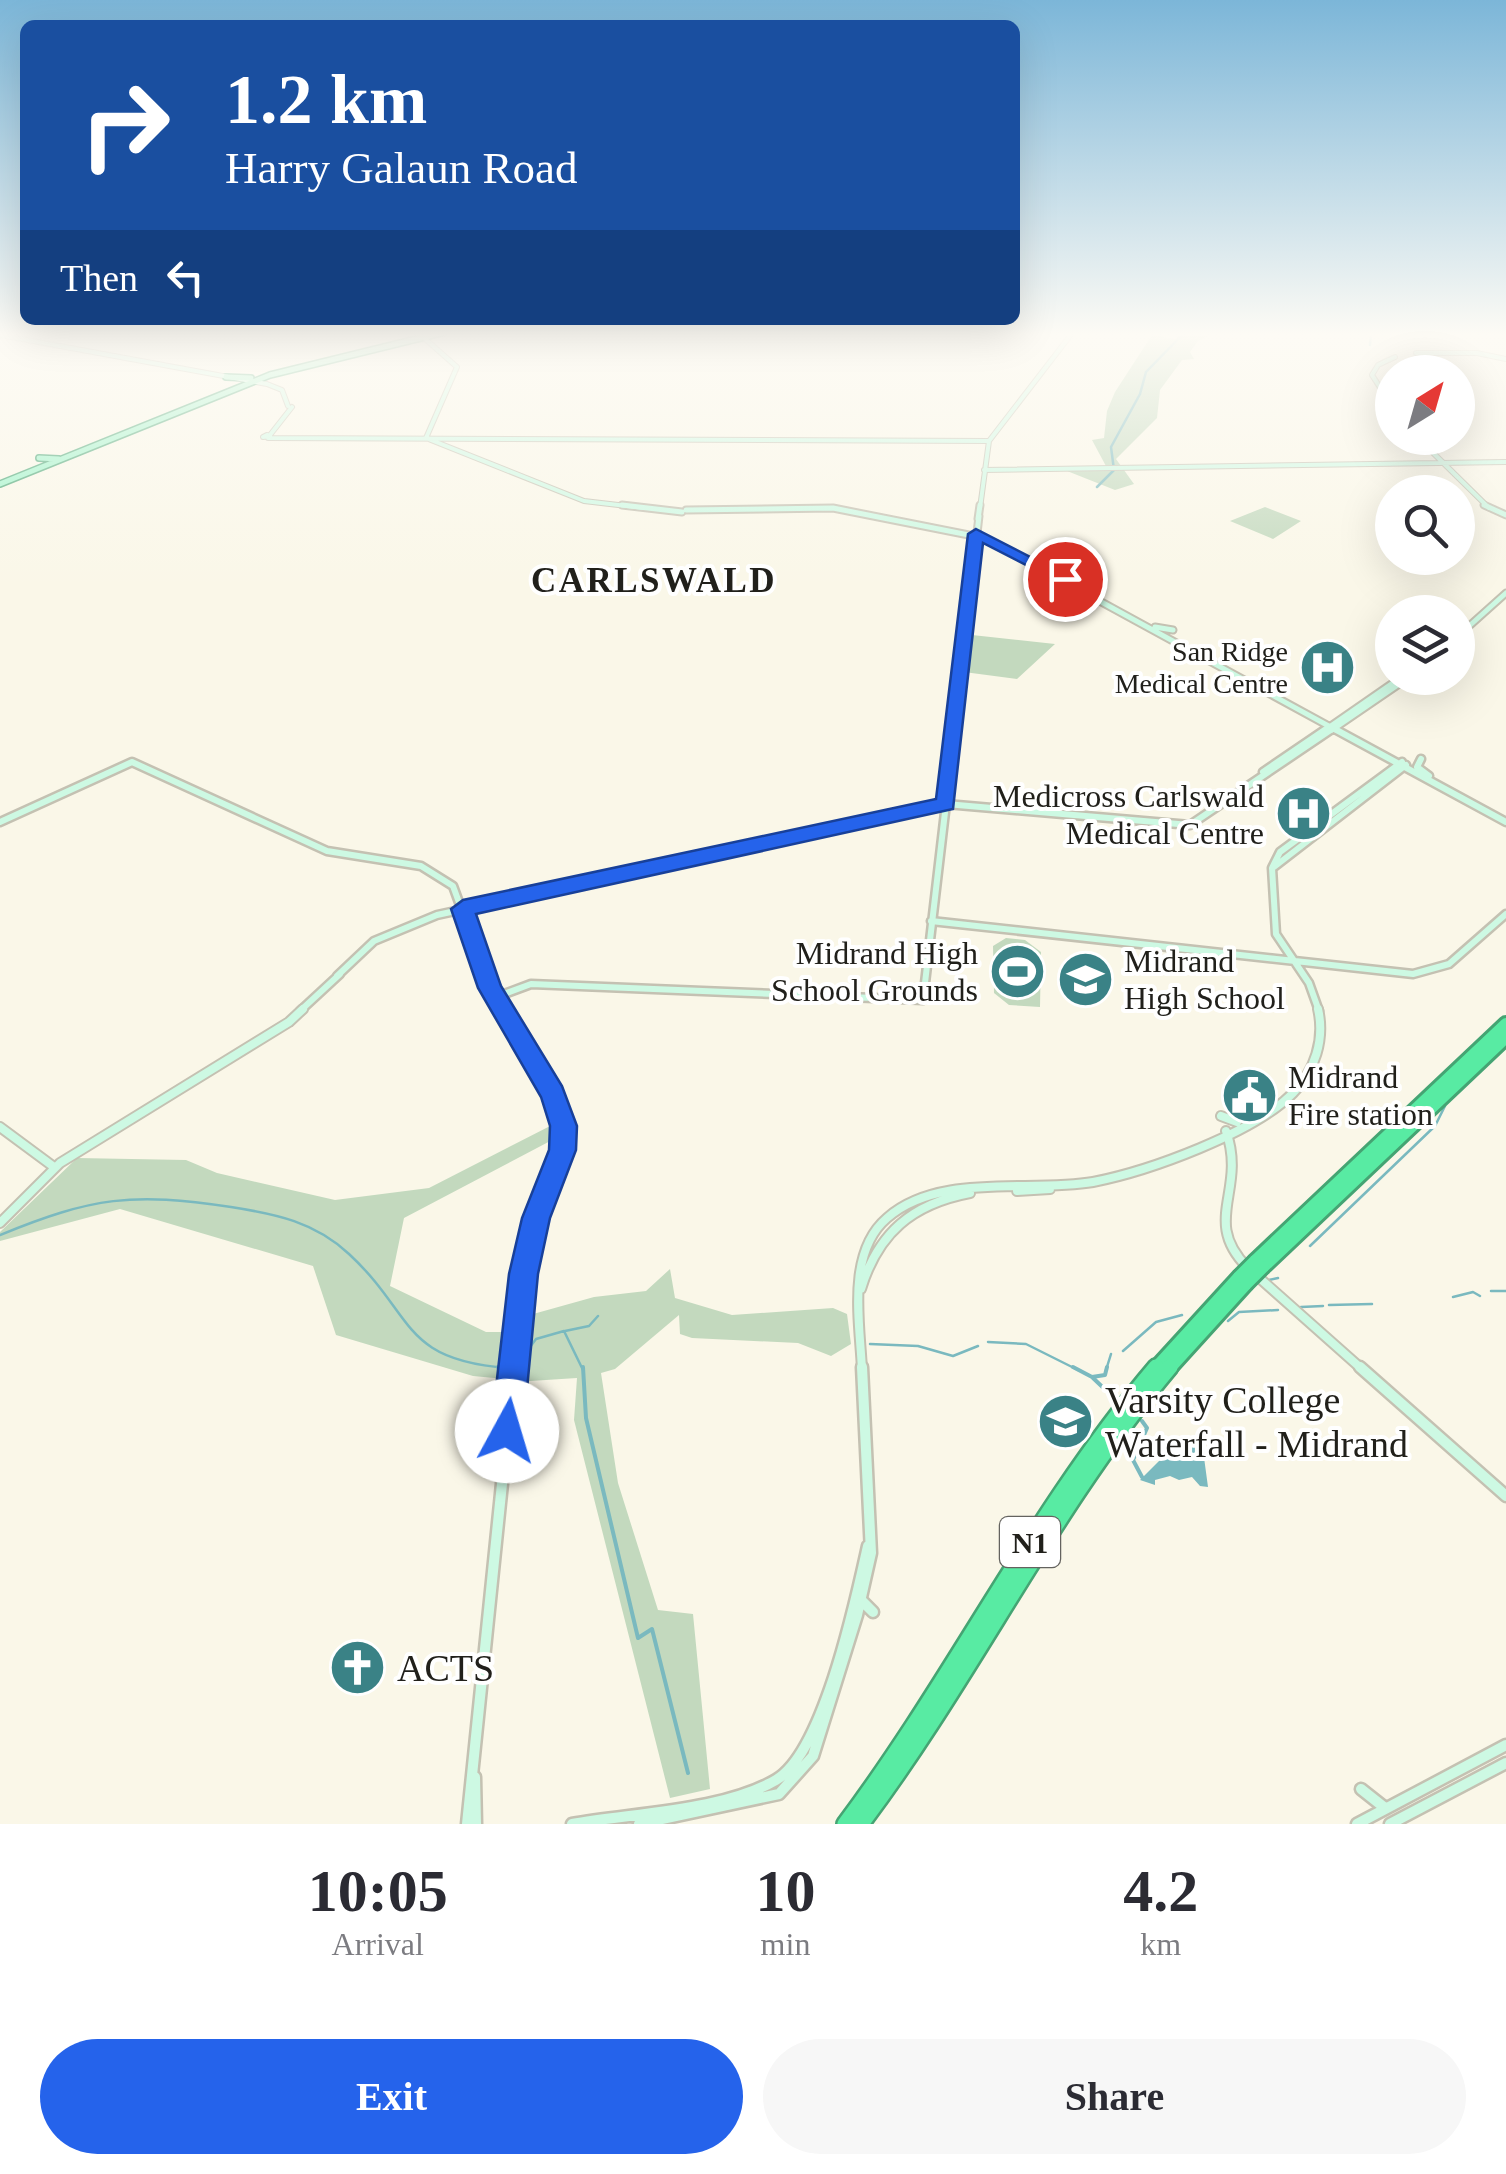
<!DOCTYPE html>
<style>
:root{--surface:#fff;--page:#f7f7f7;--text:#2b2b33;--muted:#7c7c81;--accent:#2563eb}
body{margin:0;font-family:Georgia,serif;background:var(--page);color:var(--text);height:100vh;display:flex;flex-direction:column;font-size:38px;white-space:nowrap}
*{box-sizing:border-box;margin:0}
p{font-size:32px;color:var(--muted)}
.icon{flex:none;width:55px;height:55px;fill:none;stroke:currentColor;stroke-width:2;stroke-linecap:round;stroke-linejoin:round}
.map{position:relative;height:1824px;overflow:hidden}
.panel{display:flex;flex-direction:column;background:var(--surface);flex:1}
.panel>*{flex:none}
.hud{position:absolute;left:20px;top:20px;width:1000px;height:305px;border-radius:15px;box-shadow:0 10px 40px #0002;background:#1a4fa0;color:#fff;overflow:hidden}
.needle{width:65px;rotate:37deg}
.buttons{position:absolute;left:1375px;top:355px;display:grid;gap:20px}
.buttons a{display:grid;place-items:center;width:100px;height:100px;border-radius:50%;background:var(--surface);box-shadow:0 10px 40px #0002;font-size:50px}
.pin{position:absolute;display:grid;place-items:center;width:85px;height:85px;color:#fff;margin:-42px;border:5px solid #fff;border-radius:50%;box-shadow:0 2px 10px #0007}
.me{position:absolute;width:110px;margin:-55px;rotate:6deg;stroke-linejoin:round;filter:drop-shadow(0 0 8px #0008)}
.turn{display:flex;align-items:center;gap:35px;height:210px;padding:0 40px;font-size:45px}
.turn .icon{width:130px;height:130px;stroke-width:2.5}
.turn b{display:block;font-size:70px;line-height:85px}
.then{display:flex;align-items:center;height:95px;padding:0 40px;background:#0003;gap:20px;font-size:38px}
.eta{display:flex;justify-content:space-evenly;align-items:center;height:170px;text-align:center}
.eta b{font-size:60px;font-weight:700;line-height:70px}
.button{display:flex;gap:20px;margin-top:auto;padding:20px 40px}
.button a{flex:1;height:115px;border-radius:60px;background:var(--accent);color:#fff;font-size:40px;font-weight:700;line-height:115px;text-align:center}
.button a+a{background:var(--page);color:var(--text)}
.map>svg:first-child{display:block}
</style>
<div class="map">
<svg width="1506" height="1824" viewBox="0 0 1506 1824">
<rect width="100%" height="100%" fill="#faf7e8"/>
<path fill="#c3d9be" d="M 1216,332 L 1198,341 L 1190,352 L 1194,359 L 1182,360 L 1160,390 L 1157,418 L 1116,459 L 1134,484 L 1115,490 L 1067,471 L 1107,468 L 1092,440 L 1104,438 L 1107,411 L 1115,392 L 1152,335 L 1175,339 L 1179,333 Z
M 1265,507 L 1301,521 L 1273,539 L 1230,521 Z
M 972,635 L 1055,644 L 1017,679 L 964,672 Z
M 1006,938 L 1025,940 L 1041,952 L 1040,1007 L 1009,1005 L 994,993 L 993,946 Z
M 556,1123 L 562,1133 L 556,1138 L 404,1218 L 390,1286 L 486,1332 L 508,1332 L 505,1379 L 473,1376 L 336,1335 L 313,1266 L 120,1209 L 0,1241 L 0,1232 L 77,1158 L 186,1160 L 217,1173 L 335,1200 L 429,1188 Z
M 670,1269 L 675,1298 L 732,1315 L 833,1308 L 847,1314 L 851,1344 L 831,1356 L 798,1343 L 692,1338 L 680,1334 L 679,1315 L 615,1369 L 601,1373 L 618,1483 L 658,1610 L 693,1614 L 710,1789 L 670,1798 L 574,1420 L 577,1378 L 515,1382 L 526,1316 L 594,1297 L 646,1291 Z"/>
<path fill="#7ab9bf" d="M 1191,1438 L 1203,1450 L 1208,1487 L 1200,1486 L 1192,1477 L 1179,1480 L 1170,1476 L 1155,1480 L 1155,1485 L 1140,1480 L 1167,1453 Z"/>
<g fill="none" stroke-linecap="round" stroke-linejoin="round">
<path stroke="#7ab9bf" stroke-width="2.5" d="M 1370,345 L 1371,332
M 1097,487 L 1114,470 L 1111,447 L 1140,394 L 1146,372 L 1185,332
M 0,1235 C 93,1197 132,1192 231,1207 C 276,1214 315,1222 349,1254 C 415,1315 400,1360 508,1368
M 1310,1246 L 1435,1126 L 1445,1106
M 1269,1280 L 1278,1278
M 1491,1291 L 1506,1291
M 1453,1297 L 1473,1292 L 1480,1296
M 1329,1305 L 1372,1304
M 1301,1307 L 1323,1306
M 1228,1321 L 1239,1312 L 1278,1310
M 565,1331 L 589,1326 L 598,1316
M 988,1342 L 1026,1344 L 1078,1370
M 870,1344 L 918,1346 L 953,1356 L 978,1346
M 1123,1351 L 1156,1322 L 1182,1315
M 518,1363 L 536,1339 L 564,1331 L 583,1370
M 1106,1370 L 1111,1354"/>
<path stroke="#7ab9bf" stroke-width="4" d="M 498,1367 L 508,1368
M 583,1367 L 586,1418 L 638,1638 L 652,1629 L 688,1773
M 1073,1367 L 1092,1377 L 1105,1375 L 1107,1367
M 1093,1378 L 1113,1397
M 1142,1421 L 1147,1428 L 1133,1460 L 1142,1477"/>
<defs>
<path id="secondary-far4" d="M 0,335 L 267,384 L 282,390 L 288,406
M 423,337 L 457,367 L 426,438 L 584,501 L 644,508
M 1416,353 L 1477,353 L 1506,359
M 1392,406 L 1372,375 L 1378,365 L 1395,357
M 267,435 L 270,436 L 263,437 Z
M 270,435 L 292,407
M 268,438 L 989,441
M 1418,438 L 1489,508
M 984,470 L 1506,462
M 980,508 L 989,441 L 1073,332"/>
<path id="secondary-far3" d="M 622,505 L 682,512
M 1484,505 L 1506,515
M 686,510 L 833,508 L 984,538 L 1336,730
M 978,519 L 980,505
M 1155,627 L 1173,630
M 1458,636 L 1506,593
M 954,730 L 979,516
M 1325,730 L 1400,678
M 1332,730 L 1408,678"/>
<path id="secondary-far2" d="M 1331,727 L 1506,822
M 1421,759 L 1417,767 L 1429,776
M 1263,772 L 1329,727
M 0,822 L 132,762 L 327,851 L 421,866 L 453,886 L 490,987 L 504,1011
M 1274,867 L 1406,765
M 931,921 L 1413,974 L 1449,964 L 1506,914
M 337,976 L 374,941 L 437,915 L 946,804 L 1190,825 L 1335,727
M 496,997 L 531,984 L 923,1000 L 955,727
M 300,1011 L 340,974
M 1319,1011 L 1309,983 L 1276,934 L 1272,868 L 1280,852 L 1402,762"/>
<path id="secondary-far1" d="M 503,1009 L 563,1119 L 562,1150 L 536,1218 L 523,1274 L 513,1370
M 1316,1068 L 1317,1082
M 1221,1116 L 1237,1122
M 0,1127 L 54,1167
M 1226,1131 C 1247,1191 1201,1220 1247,1267
M 1017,1191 L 1050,1189
M 0,1223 L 60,1163 L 289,1022 L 303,1009
M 1256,1275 L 1363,1370
M 861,1289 C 878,1233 912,1204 970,1193
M 862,1370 C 860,1323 846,1253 887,1218 C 939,1172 1030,1193 1093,1182 C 1149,1171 1254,1133 1293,1093 C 1315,1071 1325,1039 1318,1009"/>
<path id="secondary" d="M 1360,1367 L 1506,1496
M 862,1601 L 873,1612
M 475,1777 L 476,1824
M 1361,1789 L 1385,1808
M 467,1824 L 514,1367
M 572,1824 C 633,1813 723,1811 776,1780 C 824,1752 856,1600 868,1546
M 639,1824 L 779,1794 L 813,1756 L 857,1615 L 871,1553 L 862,1367
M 1357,1824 L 1506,1745
M 1390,1824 L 1506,1763"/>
<path id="primary" d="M 226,377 L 251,378
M 39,458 L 59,459
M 0,484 L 270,375 L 445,332"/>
<path id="highway-far1" d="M 1255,1261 L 1506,1024
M 1263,1267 L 1506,1037
M 1154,1370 L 1239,1277
M 1168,1370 L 1246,1284"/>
<path id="highway" d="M 845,1824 C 956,1676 1036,1508 1156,1367
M 861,1824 C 972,1677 1051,1509 1170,1367"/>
</defs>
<use href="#secondary-far4" stroke="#c4c1b2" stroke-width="6"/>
<use href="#secondary-far3" stroke="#c4c1b2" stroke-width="9"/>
<use href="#secondary-far2" stroke="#c4c1b2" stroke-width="11"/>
<use href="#secondary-far1" stroke="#c4c1b2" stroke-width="12"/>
<use href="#secondary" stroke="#c4c1b2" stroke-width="15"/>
<use href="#primary" stroke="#45a473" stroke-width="8"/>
<use href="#highway-far1" stroke="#45a473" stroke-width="18"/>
<use href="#highway" stroke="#45a473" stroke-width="20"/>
<use href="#secondary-far4" stroke="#cdf9e3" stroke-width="4"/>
<use href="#secondary-far3" stroke="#cdf9e3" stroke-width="5"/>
<use href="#secondary-far2" stroke="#cdf9e3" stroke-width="6"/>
<use href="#secondary-far1" stroke="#cdf9e3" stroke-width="8"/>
<use href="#secondary" stroke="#cdf9e3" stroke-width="10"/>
<use href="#primary" stroke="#9bf3c8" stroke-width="5"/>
<use href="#highway-far1" stroke="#58eba3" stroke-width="12"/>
<use href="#highway" stroke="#58eba3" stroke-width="15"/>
<defs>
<path id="highway-bridge" d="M 1239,1277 L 1255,1261
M 1246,1284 L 1263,1267"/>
</defs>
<use href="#highway-bridge" stroke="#45a473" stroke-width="18" stroke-linecap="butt"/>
<use href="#highway-bridge" stroke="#58eba3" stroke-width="12"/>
</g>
<linearGradient id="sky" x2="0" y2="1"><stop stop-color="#7cb6d8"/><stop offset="0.57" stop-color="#fdfbf5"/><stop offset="1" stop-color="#fdfbf5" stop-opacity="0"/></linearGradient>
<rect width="1506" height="587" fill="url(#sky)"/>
<path fill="#2563eb" stroke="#184099" stroke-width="2.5" d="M 976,529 L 1073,579 L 1059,582 L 983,543 L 953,809 L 476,914 L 501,986 L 562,1086 L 577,1126 L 576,1150 L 550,1218 L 538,1274 L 523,1431 L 519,1442 L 507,1447 L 496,1442 L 491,1431 L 509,1274 L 522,1218 L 549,1150 L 550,1126 L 541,1097 L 478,988 L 451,909 L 463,900 L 936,799 L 968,534 Z"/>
<defs>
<symbol id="hospital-disc" viewBox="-11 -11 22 22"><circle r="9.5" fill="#3a8286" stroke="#fff"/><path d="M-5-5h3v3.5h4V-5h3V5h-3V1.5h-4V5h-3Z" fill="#fff"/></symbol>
<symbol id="stadium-disc" viewBox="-11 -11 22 22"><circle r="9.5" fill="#3a8286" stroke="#fff"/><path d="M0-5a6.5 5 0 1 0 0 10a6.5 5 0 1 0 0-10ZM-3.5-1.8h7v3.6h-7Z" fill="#fff"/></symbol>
<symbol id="school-disc" viewBox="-11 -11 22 22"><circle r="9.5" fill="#3a8286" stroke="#fff"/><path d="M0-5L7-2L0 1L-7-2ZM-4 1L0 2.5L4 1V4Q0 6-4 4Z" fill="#fff"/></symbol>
<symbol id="civic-disc" viewBox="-11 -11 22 22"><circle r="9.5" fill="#3a8286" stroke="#fff"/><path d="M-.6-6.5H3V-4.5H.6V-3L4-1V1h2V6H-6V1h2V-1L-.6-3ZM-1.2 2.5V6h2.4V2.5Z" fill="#fff"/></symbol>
<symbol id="university-disc" viewBox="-11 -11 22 22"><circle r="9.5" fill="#3a8286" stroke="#fff"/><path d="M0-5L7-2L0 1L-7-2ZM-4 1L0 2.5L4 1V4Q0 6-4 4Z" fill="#fff"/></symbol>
<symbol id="church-disc" viewBox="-11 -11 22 22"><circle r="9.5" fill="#3a8286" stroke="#fff"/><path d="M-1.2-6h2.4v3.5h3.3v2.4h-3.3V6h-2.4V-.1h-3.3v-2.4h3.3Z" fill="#fff"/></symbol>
</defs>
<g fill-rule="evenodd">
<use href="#hospital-disc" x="1296" y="636" width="63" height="63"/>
<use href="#hospital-disc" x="1272" y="782" width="63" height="63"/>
<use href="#stadium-disc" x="986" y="940" width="63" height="63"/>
<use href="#school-disc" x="1054" y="948" width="63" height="63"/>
<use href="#civic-disc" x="1218" y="1064" width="63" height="63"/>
<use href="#university-disc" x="1034" y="1390" width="63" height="63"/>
<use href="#church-disc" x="326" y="1636" width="63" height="63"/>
</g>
<g text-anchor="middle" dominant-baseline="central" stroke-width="8" stroke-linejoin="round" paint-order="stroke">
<g font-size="28" fill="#21201b" stroke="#fff" text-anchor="end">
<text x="1288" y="651">San Ridge<tspan x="1288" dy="32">Medical Centre</tspan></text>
</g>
<rect fill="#fff" stroke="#64635f" stroke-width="2.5" x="1000" y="1517" width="60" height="50" rx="8"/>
<g font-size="30" font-weight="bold" fill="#21201b">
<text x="1030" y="1542">N1</text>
</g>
<g font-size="32" fill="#21201b" stroke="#fff" text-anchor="end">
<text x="1264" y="796">Medicross Carlswald<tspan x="1264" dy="37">Medical Centre</tspan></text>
<text x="978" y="953">Midrand High<tspan x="978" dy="37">School Grounds</tspan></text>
<text x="1124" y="961" text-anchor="start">Midrand<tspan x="1124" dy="37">High School</tspan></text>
<text x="1288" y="1077" text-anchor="start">Midrand<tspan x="1288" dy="37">Fire station</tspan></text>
</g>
<g font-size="35" font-weight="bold" letter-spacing="2.5" fill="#21201b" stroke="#fff">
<text x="654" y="580">CARLSWALD</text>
</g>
<g font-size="38" fill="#21201b" stroke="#fff" text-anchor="start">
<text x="1105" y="1400">Varsity College<tspan x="1105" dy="44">Waterfall - Midrand</tspan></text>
<text x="397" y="1668">ACTS</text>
</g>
</g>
</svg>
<div class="buttons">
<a><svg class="needle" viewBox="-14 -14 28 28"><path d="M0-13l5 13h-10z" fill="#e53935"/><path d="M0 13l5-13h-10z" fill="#7c7c81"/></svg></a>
<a><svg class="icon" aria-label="search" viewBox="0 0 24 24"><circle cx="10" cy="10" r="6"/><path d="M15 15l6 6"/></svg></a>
<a><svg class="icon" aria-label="layers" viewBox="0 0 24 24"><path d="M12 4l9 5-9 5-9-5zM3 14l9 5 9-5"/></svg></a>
</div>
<div class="pin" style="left:1065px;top:579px;background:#d93025"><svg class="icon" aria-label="arrive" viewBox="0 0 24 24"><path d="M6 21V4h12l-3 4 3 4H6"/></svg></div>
<svg class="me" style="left:507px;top:1431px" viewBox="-20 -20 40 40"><circle r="19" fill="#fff"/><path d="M0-13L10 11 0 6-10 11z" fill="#2563eb"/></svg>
<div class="hud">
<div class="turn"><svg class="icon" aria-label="right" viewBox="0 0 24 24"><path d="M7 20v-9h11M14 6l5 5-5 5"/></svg><div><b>1.2 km</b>Harry Galaun Road</div></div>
<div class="then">Then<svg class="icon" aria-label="left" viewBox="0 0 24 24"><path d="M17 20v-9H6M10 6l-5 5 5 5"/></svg></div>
</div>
</div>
<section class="panel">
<div class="eta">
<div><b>10:05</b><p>Arrival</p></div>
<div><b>10</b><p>min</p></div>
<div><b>4.2</b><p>km</p></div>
</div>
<div class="button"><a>Exit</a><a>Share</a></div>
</section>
